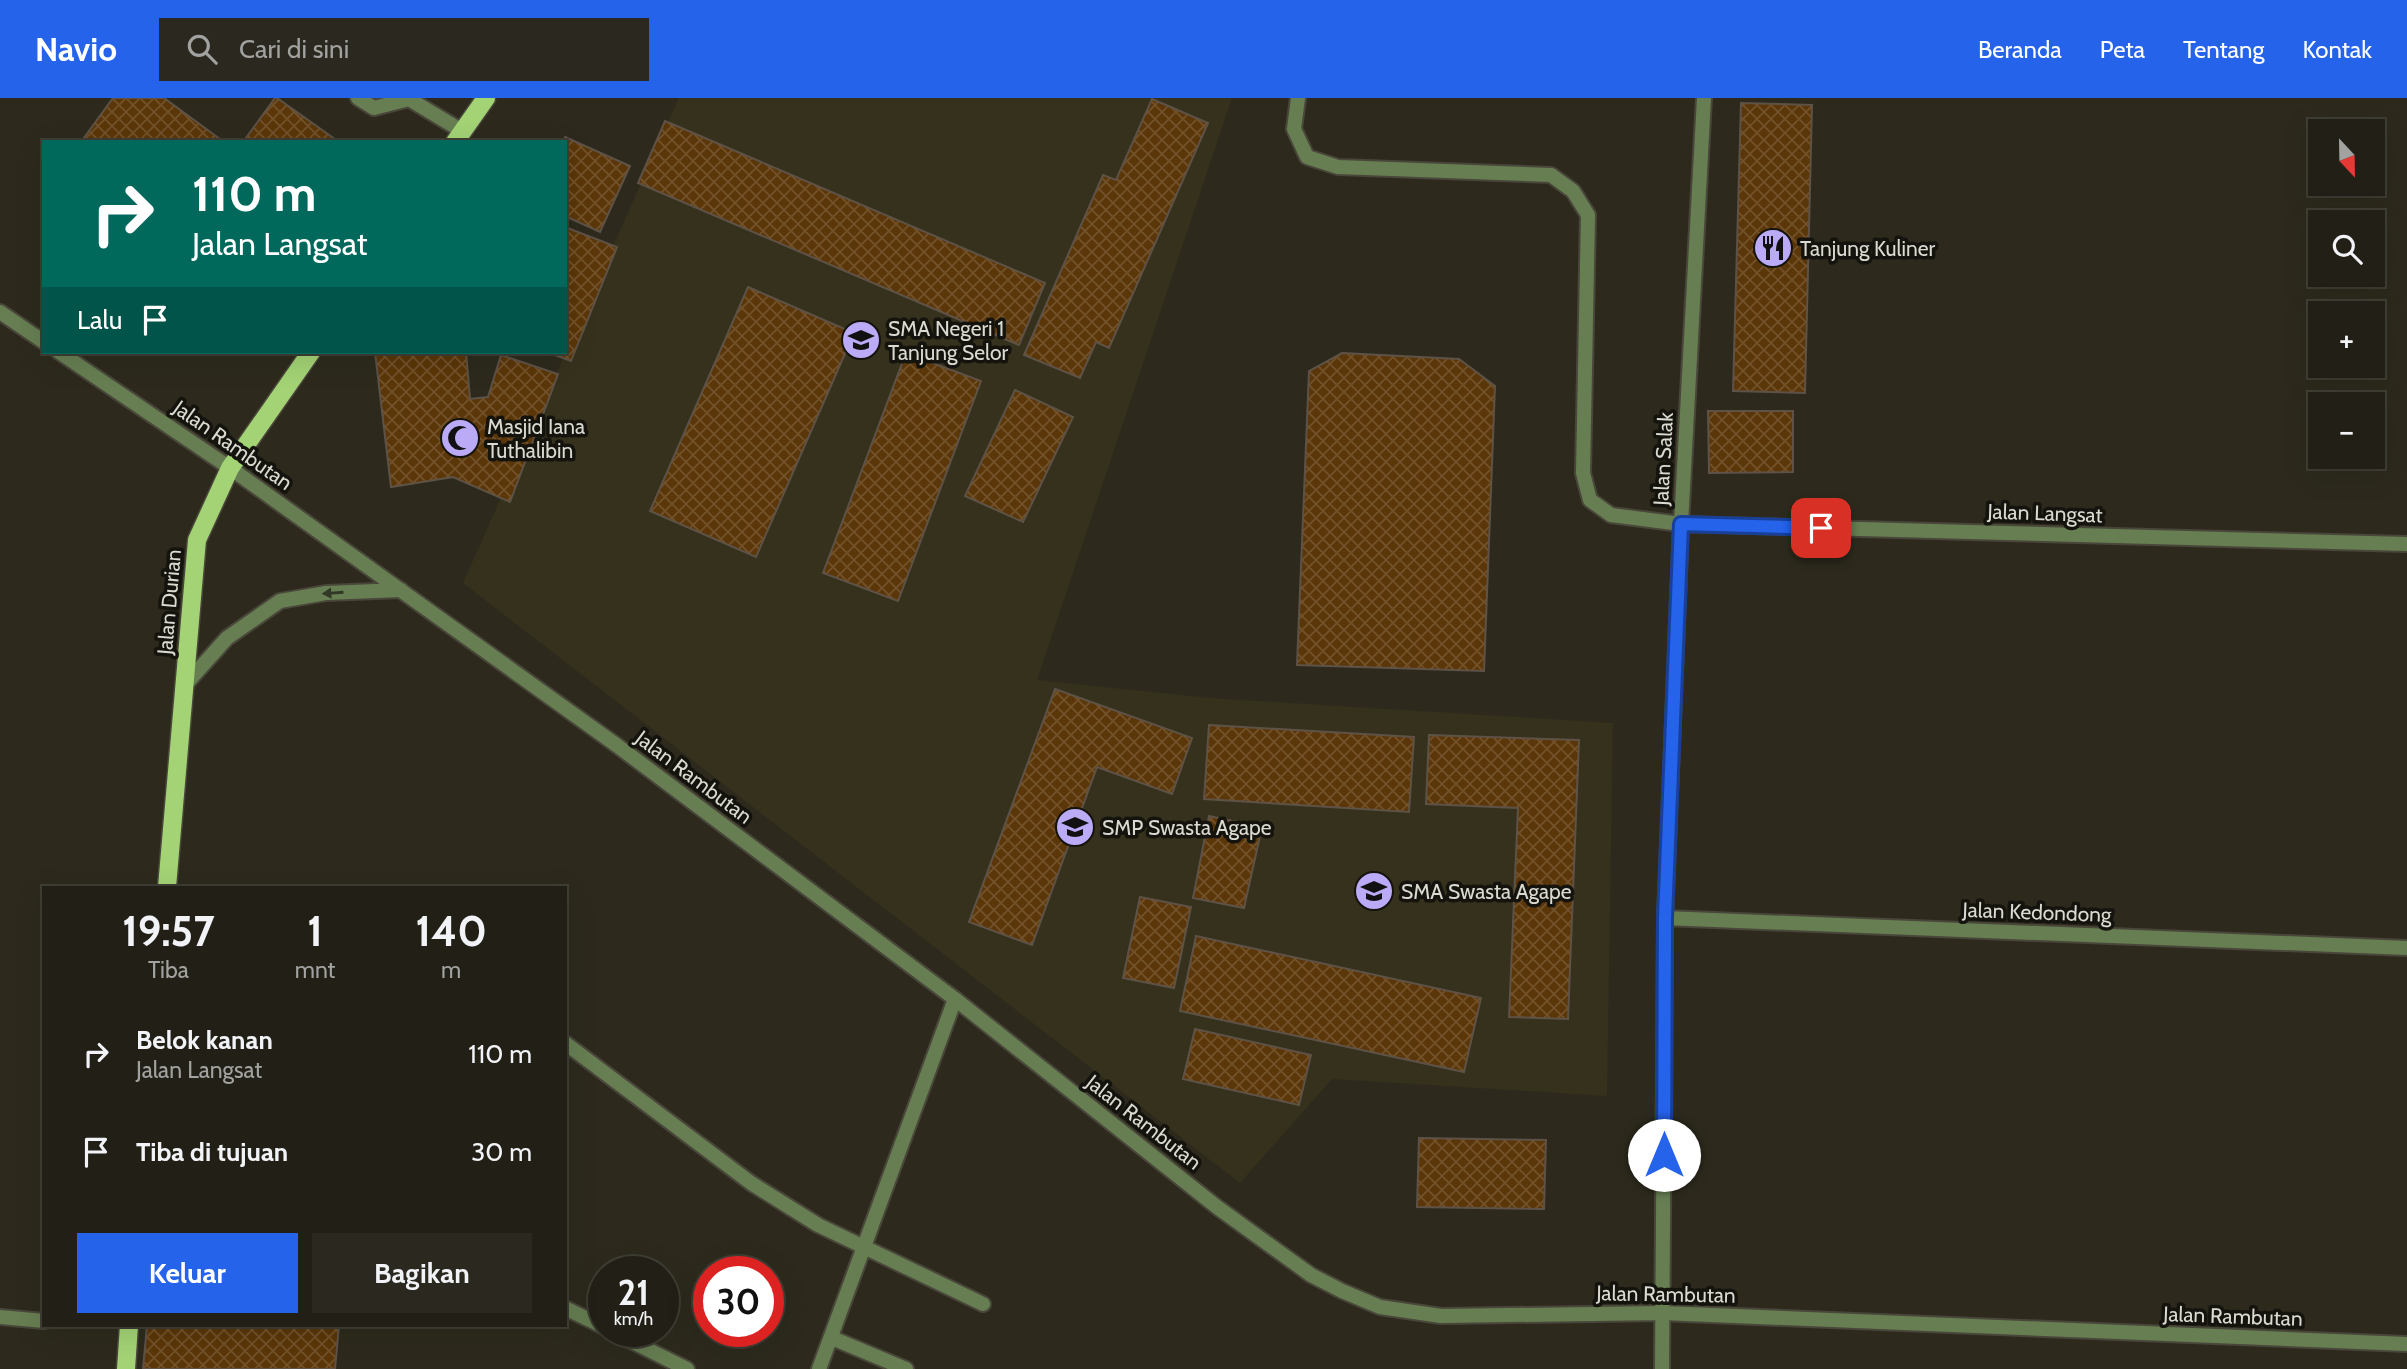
<!DOCTYPE html>
<html lang="id">
<meta charset="utf-8">
<style>
:root{--surface:#222016;--page:#2a281f;--text:#f1f3f6;--muted:#a2a3a1;--line:#3f3e35;--accent:#2563eb}
body{margin:0;font-family:Cabin,sans-serif;background:var(--page);color:var(--text);height:100vh;display:flex;flex-direction:column;font-size:26px;white-space:nowrap}
*{box-sizing:border-box;margin:0}
p{font-size:23px;color:var(--muted)}
.icon{flex:none;width:38px;height:38px;fill:none;stroke:currentColor;stroke-width:2;stroke-linecap:round;stroke-linejoin:round}
.map{position:relative;flex:1;overflow:hidden}
.details{position:absolute;left:42px;top:788px;width:525px;height:441px;display:flex;flex-direction:column;background:var(--surface);border-radius:0px;box-shadow:0 7px 28px #0002,0 0 0 2px var(--line)}
.details>*{flex:none}
.guide{position:absolute;left:42px;top:42px;width:525px;height:214px;border-radius:0px;box-shadow:0 7px 28px #0002,0 0 0 2px var(--line);background:#00695c;color:#fff;overflow:hidden}
.needle{width:46px;rotate:158deg}
.tools{position:absolute;left:2308px;top:21px;display:grid;gap:14px}
.tools a{display:grid;place-items:center;width:77px;height:77px;border-radius:0px;background:var(--surface);box-shadow:0 7px 28px #0002,0 0 0 2px var(--line);font-size:35px}
.speed{position:absolute;left:588px;top:1158px;display:flex;gap:14px;font-size:35px;font-weight:700;text-align:center}
.speed>*{display:grid;place-content:center;width:91px;height:91px;border-radius:50%;background:var(--surface);box-shadow:0 7px 28px #0002,0 0 0 2px var(--line);line-height:1}
.speed small{font-size:18px;font-weight:400}
.speed .limit{border:10px solid #d22;background:#fff;color:#111}
.pin{position:absolute;display:grid;place-items:center;width:60px;height:60px;color:#fff;margin:-30px;border-radius:14px;box-shadow:0 4px 10px #0006}
.me{position:absolute;width:77px;margin:-38px;rotate:0deg;stroke-linejoin:round;filter:drop-shadow(0 0 5px #0008)}
.turn{display:flex;align-items:center;gap:24px;height:147px;padding:0 35px;font-size:32px}
.turn .icon{width:91px;height:91px;stroke-width:2.5}
.turn b{display:block;font-size:49px;line-height:60px}
.then{display:flex;align-items:center;height:66px;padding:0 35px;background:#0003;gap:14px;font-size:26px}
.eta{display:flex;justify-content:space-evenly;align-items:center;height:119px;text-align:center}
.eta b{font-size:42px;font-weight:700;line-height:49px}
.action{display:flex;gap:14px;margin-top:auto;padding:14px 35px}
.action a{flex:1;height:80px;border-radius:0px;background:var(--accent);color:#fff;font-size:28px;font-weight:700;line-height:80px;text-align:center}
.action a+a{background:var(--page);color:var(--text)}
ul{padding:0;list-style:none}
li{display:flex;align-items:center;gap:21px;height:98px;padding:0 35px}
li div{flex:1}
li b{display:block;font-size:26px}
li em{font-style:normal}
header{display:flex;align-items:center;gap:42px;box-sizing:border-box;height:98px;padding:0 35px;background:var(--accent);color:#fff}
header strong{font-size:33px}
nav{display:flex;gap:38px;margin-inline-start:auto;font-size:24px}
.search{width:490px;height:63px;background:var(--page);display:flex;align-items:center;gap:18px;box-sizing:border-box;padding:0 24px;border-radius:0px;color:var(--muted);font-size:26px}
.map>svg:first-child{display:block}
</style>
<header>
<strong>Navio</strong>
<div class="search"><svg class="icon" aria-label="search" viewBox="0 0 24 24"><circle cx="10" cy="10" r="6"/><path d="M15 15l6 6"/></svg>Cari di sini</div>
<nav><a>Beranda</a><a>Peta</a><a>Tentang</a><a>Kontak</a></nav>
</header>
<div class="map">
<svg width="2407" height="1271" viewBox="0 0 2407 1271">
<defs>
<pattern id="building-cross-hatch" width="8" height="8" patternUnits="userSpaceOnUse" patternTransform="scale(1.75)"><rect width="8" height="8" fill="#5b3608"/><path d="M0 0l8 8M0 8l8-8" fill="none" stroke="#72522b"/></pattern>
</defs>
<rect width="100%" height="100%" fill="#2d2a1d"/>
<path fill="#35311d" d="M 679,0 L 1232,0 L 1037,582 L 1210,600 L 1613,625 L 1607,998 L 1332,981 L 1240,1085 L 463,485 Z"/>
<path fill="url(#building-cross-hatch)" stroke="#5e5247" stroke-width="2" d="M 113,0 L 164,0 L 224,44 L 81,44 Z
M 275,0 L 277,0 L 339,44 L 243,44 Z
M 1152,1 L 1208,25 L 1109,250 L 1096,244 L 1080,280 L 1024,257 L 1103,77 L 1116,82 Z
M 1741,5 L 1812,7 L 1805,295 L 1733,293 Z
M 665,23 L 1045,185 L 1019,247 L 638,85 Z
M 565,39 L 630,68 L 600,134 L 565,118 L 565,44 L 563,44 Z
M 565,129 L 617,149 L 571,263 L 547,254 L 565,254 Z
M 748,189 L 854,235 L 756,459 L 650,413 Z
M 375,254 L 466,254 L 470,301 L 488,299 L 501,257 L 558,276 L 510,404 L 453,379 L 391,389 Z
M 906,255 L 981,283 L 898,503 L 823,475 Z
M 1342,255 L 1459,261 L 1495,288 L 1484,573 L 1297,567 L 1309,273 Z
M 1015,292 L 1073,319 L 1023,424 L 965,398 Z
M 1708,313 L 1793,313 L 1793,374 L 1709,375 Z
M 1055,591 L 1192,640 L 1172,696 L 1097,669 L 1032,847 L 969,824 Z
M 1209,627 L 1414,639 L 1409,714 L 1204,701 Z
M 1429,637 L 1579,642 L 1568,921 L 1509,919 L 1518,710 L 1426,706 Z
M 1209,718 L 1262,729 L 1244,810 L 1193,800 Z
M 1140,799 L 1191,809 L 1174,890 L 1123,880 Z
M 1196,838 L 1481,900 L 1464,974 L 1180,913 Z
M 1195,931 L 1311,957 L 1299,1007 L 1183,981 Z
M 1419,1040 L 1546,1042 L 1544,1111 L 1417,1109 Z
M 147,1227 L 339,1227 L 335,1271 L 143,1271 Z"/>
<g fill="none" stroke-linecap="round" stroke-linejoin="round">
<defs>
<path id="service" d="M 358,0 L 374,10 L 409,1 L 462,33
M 1298,0 L 1294,31 L 1307,59 L 1338,69 L 1551,77 L 1573,93 L 1588,117 L 1583,375 L 1590,402 L 1611,417 L 1681,426
M 832,1240 L 906,1271"/>
<path id="minor" d="M 1681,426 L 2407,446
M 184,588 L 227,540 L 280,503 L 326,495 L 401,492
M 1665,820 L 2407,850
M 565,945 L 751,1085 L 818,1127 L 983,1206
M 565,1210 L 604,1229
M 0,1219 L 44,1223
M 613,1234 L 687,1271
M 819,1271 L 955,901
M 1662,1271 L 1665,820 L 1681,426 L 1704,0"/>
<path id="tertiary" d="M 0,214 L 44,244
M 59,254 L 230,370 L 615,646 L 955,901 L 1217,1109 L 1311,1177 L 1342,1193 L 1380,1209 L 1441,1218 L 1663,1215 L 2407,1246"/>
<path id="primary" d="M 455,44 L 486,0
M 167,789 L 197,442 L 230,370 L 311,254
M 126,1271 L 129,1227"/>
</defs>
<use href="#service" stroke="#49463a" stroke-width="18"/>
<use href="#minor" stroke="#49463a" stroke-width="18"/>
<use href="#tertiary" stroke="#49463a" stroke-width="18"/>
<use href="#primary" stroke="#49463a" stroke-width="21"/>
<use href="#service" stroke="#677e52" stroke-width="14"/>
<use href="#minor" stroke="#677e52" stroke-width="14"/>
<use href="#tertiary" stroke="#677e52" stroke-width="14"/>
<use href="#primary" stroke="#a3d375" stroke-width="18"/>
</g>
<defs><path id="oneway-solid" d="M-6-.8H1V-3.2L6.5 0L1 3.2V.8H-6Z" transform="scale(1.75)"/></defs>
<use fill="#313825" href="#oneway-solid" transform="translate(333 495) rotate(176)"/>
<g fill="none" stroke-linecap="round" stroke-linejoin="round">
<defs>
<path id="route" d="M 1664,1057 L 1665,820 L 1681,426 L 1821,430"/>
</defs>
<use href="#route" stroke="#184099" stroke-width="18"/>
<use href="#route" stroke="#2563eb" stroke-width="12"/>
</g>
<defs>
<symbol id="restaurant-disc" viewBox="-11 -11 22 22"><circle r="9.5" fill="#bbaaf6" stroke="#14130d"/><path d="M-5-6h1v4h1v-4h1v4h1v-4h1v5L-1.5 .5V6h-2V.5L-5-1ZM5-6V6H3V1.5H1.5Q1.5-4 5-6Z" fill="#111"/></symbol>
<symbol id="school-disc" viewBox="-11 -11 22 22"><circle r="9.5" fill="#bbaaf6" stroke="#14130d"/><path d="M0-5L7-2L0 1L-7-2ZM-4 1L0 2.5L4 1V4Q0 6-4 4Z" fill="#111"/></symbol>
<symbol id="mosque-disc" viewBox="-11 -11 22 22"><circle r="9.5" fill="#bbaaf6" stroke="#14130d"/><path d="M3.5-4.9A6 6 0 1 0 3.5 4.9A5 5 0 1 1 3.5-4.9Z" fill="#111"/></symbol>
</defs>
<g fill-rule="evenodd">
<use href="#restaurant-disc" x="1751" y="128" width="44" height="44"/>
<use href="#school-disc" x="839" y="220" width="44" height="44"/>
<use href="#mosque-disc" x="438" y="318" width="44" height="44"/>
<use href="#school-disc" x="1053" y="707" width="44" height="44"/>
<use href="#school-disc" x="1352" y="771" width="44" height="44"/>
</g>
<g text-anchor="middle" dominant-baseline="central" stroke-width="7" stroke-linejoin="round" paint-order="stroke">
<g font-size="21" fill="#dbdad1" stroke="#14130d" text-anchor="start">
<text x="1800" y="150">Tanjung Kuliner</text>
<text x="888" y="230">SMA Negeri 1<tspan x="888" dy="24">Tanjung Selor</tspan></text>
<text x="487" y="328">Masjid Iana<tspan x="487" dy="24">Tuthalibin</tspan></text>
<text x="1102" y="729">SMP Swasta Agape</text>
<text x="1401" y="793">SMA Swasta Agape</text>
</g>
<g font-size="21" fill="#dbdad1" stroke="#14130d">
<text transform="translate(233 347) rotate(35)">Jalan Rambutan</text>
<text transform="translate(1663 361) rotate(-87)">Jalan Salak</text>
<text transform="translate(2045 415) rotate(2)">Jalan Langsat</text>
<text transform="translate(169 504) rotate(-85)">Jalan Durian</text>
<text transform="translate(694 679) rotate(37)">Jalan Rambutan</text>
<text transform="translate(2037 814) rotate(2)">Jalan Kedondong</text>
<text transform="translate(1144 1024) rotate(38)">Jalan Rambutan</text>
<text transform="translate(1666 1196) rotate(1)">Jalan Rambutan</text>
<text transform="translate(2233 1218) rotate(2)">Jalan Rambutan</text>
</g>
</g>
</svg>
<div class="tools">
<a><svg class="needle" viewBox="-14 -14 28 28"><path d="M0-13l5 13h-10z" fill="#e53935"/><path d="M0 13l5-13h-10z" fill="#a2a3a1"/></svg></a>
<a><svg class="icon" aria-label="search" viewBox="0 0 24 24"><circle cx="10" cy="10" r="6"/><path d="M15 15l6 6"/></svg></a>
<a>+</a>
<a>−</a>
</div>
<div class="speed"><div>21<small>km/h</small></div><div class="limit">30</div></div>
<div class="pin" style="left:1821px;top:430px;background:#d93025"><svg class="icon" aria-label="arrive" viewBox="0 0 24 24"><path d="M6 21V4h12l-3 4 3 4H6"/></svg></div>
<svg class="me" style="left:1664px;top:1057px" viewBox="-20 -20 40 40"><circle r="19" fill="#fff"/><path d="M0-13L10 11 0 6-10 11z" fill="#2563eb"/></svg>
<div class="guide">
<div class="turn"><svg class="icon" aria-label="right" viewBox="0 0 24 24"><path d="M7 20v-9h11M14 6l5 5-5 5"/></svg><div><b>110 m</b>Jalan Langsat</div></div>
<div class="then">Lalu<svg class="icon" aria-label="arrive" viewBox="0 0 24 24"><path d="M6 21V4h12l-3 4 3 4H6"/></svg></div>
</div>
<section class="details">
<div class="eta">
<div><b>19:57</b><p>Tiba</p></div>
<div><b>1</b><p>mnt</p></div>
<div><b>140</b><p>m</p></div>
</div>
<ul>
<li><svg class="icon" aria-label="right" viewBox="0 0 24 24"><path d="M7 20v-9h11M14 6l5 5-5 5"/></svg><div><b>Belok kanan</b><p>Jalan Langsat</p></div><em>110 m</em></li>
<li><svg class="icon" aria-label="arrive" viewBox="0 0 24 24"><path d="M6 21V4h12l-3 4 3 4H6"/></svg><div><b>Tiba di tujuan</b></div><em>30 m</em></li>
</ul>
<div class="action"><a>Keluar</a><a>Bagikan</a></div>
</section>
</div>
